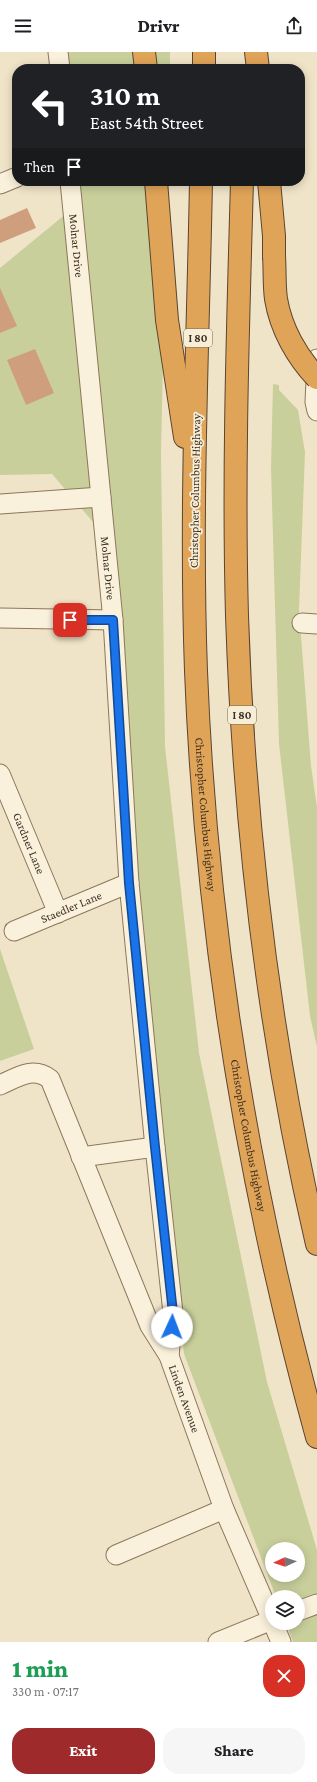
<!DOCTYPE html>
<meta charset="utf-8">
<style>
:root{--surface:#fff;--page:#f6f6f6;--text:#202124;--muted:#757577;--accent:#9e2a2b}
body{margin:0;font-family:"Crimson Pro",serif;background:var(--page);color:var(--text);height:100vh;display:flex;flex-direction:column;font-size:15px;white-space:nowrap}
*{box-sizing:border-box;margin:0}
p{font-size:13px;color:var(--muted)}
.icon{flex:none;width:22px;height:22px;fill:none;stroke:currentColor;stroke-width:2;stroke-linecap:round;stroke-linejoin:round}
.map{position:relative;height:1590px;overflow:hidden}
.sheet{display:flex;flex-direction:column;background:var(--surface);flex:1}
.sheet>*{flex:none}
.banner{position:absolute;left:12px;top:12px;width:293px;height:122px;border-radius:16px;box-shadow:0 2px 10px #0003;background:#202124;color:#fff;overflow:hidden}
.needle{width:26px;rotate:267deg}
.tools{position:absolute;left:265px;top:1490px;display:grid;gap:8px}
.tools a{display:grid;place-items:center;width:40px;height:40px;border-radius:50%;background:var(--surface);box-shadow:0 2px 10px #0003;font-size:20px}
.pin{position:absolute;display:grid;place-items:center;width:34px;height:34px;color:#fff;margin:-17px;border-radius:8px;box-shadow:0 2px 6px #0006}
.me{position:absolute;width:44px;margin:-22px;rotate:2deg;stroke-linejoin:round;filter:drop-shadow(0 0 3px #0008)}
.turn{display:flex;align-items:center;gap:14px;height:84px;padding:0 12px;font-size:18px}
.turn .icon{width:52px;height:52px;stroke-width:2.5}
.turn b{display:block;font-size:28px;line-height:34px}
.then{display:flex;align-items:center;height:38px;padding:0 12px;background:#0003;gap:8px;font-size:15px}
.round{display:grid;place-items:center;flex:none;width:42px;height:42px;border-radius:16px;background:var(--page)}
.headline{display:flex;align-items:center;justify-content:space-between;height:68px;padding:0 12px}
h1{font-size:24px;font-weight:800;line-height:30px;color:#1e9e55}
.cta{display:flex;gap:8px;margin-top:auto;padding:8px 12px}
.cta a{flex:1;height:46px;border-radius:16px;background:var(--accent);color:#fff;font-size:16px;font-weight:800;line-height:46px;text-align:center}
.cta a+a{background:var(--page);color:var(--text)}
header{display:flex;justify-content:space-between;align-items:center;height:52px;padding:0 12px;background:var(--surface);font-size:18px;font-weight:800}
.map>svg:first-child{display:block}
</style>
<header><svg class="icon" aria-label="menu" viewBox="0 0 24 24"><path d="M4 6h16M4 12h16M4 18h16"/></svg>Drivr<svg class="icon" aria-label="share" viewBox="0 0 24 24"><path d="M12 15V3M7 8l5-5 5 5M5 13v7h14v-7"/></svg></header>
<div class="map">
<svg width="317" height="1590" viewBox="0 0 317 1590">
<rect width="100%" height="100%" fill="#f0e4c8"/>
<path fill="#c9cf9b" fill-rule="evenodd" d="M 58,0 L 170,0 L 170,17 L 60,17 Z
M 71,129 L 167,129 L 161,400 L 165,694 L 199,1001 L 267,1330 L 317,1498 L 317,1590 L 293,1590 L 286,1571 L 298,1571 L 298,1545 L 276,1545 L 184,1302 L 105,484 L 52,422 L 0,423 L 0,216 L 73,156 ZM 272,1497 L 298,1497 L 298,1523 L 272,1523 Z
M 273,332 L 279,333 L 279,338 L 298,358 L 305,400 L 299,558 L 311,714 L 317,755 L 317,995 L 310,964 L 279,692 L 271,416 Z
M 0,897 L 34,997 L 0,1009 Z"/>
<path fill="#cf9f7d" d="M 27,156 L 36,176 L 0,191 L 0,168 Z
M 0,236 L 17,274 L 0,281 Z
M 35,297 L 54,341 L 26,353 L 7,308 Z"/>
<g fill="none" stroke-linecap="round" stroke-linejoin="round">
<defs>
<g id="minor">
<path d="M 58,0 L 60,17"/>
<path id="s1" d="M 70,129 L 113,568 L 129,831 L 155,1095 L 173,1261 L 169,1304"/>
<path d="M 0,132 L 17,125"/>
<path d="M 317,307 L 315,350 L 317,359"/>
<path d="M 0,452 L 101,445"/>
<path d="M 0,566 L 113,568"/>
<path d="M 302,571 L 317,572"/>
<path id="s2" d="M 0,722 L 58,861"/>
<path id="s3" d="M 14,879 L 129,831"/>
<path id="s4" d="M 0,1033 C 18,1025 33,1014 50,1027 L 150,1274 L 169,1304 L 224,1457 L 272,1568"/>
<path d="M 81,1105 L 155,1095"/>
<path d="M 116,1503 L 224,1457"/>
<path d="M 298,1559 L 317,1552"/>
<path d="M 273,1571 L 281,1590"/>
<path d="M 218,1590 L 272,1568"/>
</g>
<g id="highway">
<path d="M 144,0 L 146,17"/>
<path d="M 256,0 L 258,17"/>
<path d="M 204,17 L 204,0"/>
<path d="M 156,129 L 167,268 L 185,385"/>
<path id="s5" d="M 201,129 C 198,292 190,456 196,619 C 206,878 248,1135 317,1385"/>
<path d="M 242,129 C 238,274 233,419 237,564 C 244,774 269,987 317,1192"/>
<path d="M 269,129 L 274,184 L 274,204"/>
</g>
</defs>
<use href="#minor" stroke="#8d765c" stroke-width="21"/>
<use href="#highway" stroke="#5b4430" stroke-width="24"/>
<use href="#minor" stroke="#faf1dc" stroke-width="19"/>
<use href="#highway" stroke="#e0a458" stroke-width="22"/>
<defs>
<path id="highway-bridge" d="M 274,204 C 275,218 274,233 276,247 C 281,277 297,305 317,326"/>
</defs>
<use href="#highway-bridge" stroke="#5b4430" stroke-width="24" stroke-linecap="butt"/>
<use href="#highway-bridge" stroke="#e0a458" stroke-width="22"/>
</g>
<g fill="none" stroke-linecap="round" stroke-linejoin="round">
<defs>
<path id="route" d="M 70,568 L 113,568 L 129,831 L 155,1095 L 173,1261 L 172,1275"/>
</defs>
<use href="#route" stroke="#114b97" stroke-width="10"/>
<use href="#route" stroke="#1a73e8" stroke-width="7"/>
</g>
<g text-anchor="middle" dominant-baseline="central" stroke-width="3.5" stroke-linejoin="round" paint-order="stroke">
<g fill="#f7eed8" stroke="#756857" stroke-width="1">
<rect x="184" y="277" width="28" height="18" rx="3"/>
<rect x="228" y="654" width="28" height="18" rx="3"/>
</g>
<g font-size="11" font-weight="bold" fill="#3d2e20">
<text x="198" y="286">I 80</text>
<text x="242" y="663">I 80</text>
</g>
<g font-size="12" fill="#3d2e20" stroke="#f7eed8">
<text stroke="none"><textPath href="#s1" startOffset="65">Molnar Drive</textPath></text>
<text transform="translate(195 439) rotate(-89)">Christopher Columbus Highway</text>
<text stroke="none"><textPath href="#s1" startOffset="389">Molnar Drive</textPath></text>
<text stroke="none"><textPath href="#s5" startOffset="634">Christopher Columbus Highway</textPath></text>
<text stroke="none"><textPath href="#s2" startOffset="75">Gardner Lane</textPath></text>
<text stroke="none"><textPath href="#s3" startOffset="62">Staedler Lane</textPath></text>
<text stroke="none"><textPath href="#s5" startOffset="958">Christopher Columbus Highway</textPath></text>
<text stroke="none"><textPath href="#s4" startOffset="401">Linden Avenue</textPath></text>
</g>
</g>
</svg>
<div class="tools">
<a><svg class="needle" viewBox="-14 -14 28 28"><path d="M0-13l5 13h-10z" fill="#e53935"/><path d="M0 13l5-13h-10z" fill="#757577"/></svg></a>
<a><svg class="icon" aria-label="layers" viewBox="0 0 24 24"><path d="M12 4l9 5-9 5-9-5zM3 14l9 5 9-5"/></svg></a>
</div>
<div class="pin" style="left:70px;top:568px;background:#d93025"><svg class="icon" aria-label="arrive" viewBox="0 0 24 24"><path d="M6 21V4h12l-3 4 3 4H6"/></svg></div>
<svg class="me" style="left:172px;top:1275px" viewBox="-20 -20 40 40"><circle r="19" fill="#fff"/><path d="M0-13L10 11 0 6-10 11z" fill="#1a73e8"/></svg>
<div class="banner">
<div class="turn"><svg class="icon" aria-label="left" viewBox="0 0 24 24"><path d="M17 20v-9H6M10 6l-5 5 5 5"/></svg><div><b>310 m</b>East 54th Street</div></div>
<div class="then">Then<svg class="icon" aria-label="arrive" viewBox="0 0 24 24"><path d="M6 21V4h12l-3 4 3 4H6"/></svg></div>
</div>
</div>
<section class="sheet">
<div class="headline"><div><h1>1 min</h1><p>330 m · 07:17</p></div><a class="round" style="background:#d93025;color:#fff"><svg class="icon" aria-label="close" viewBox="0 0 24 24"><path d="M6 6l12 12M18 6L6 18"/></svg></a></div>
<div class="cta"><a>Exit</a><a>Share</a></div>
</section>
